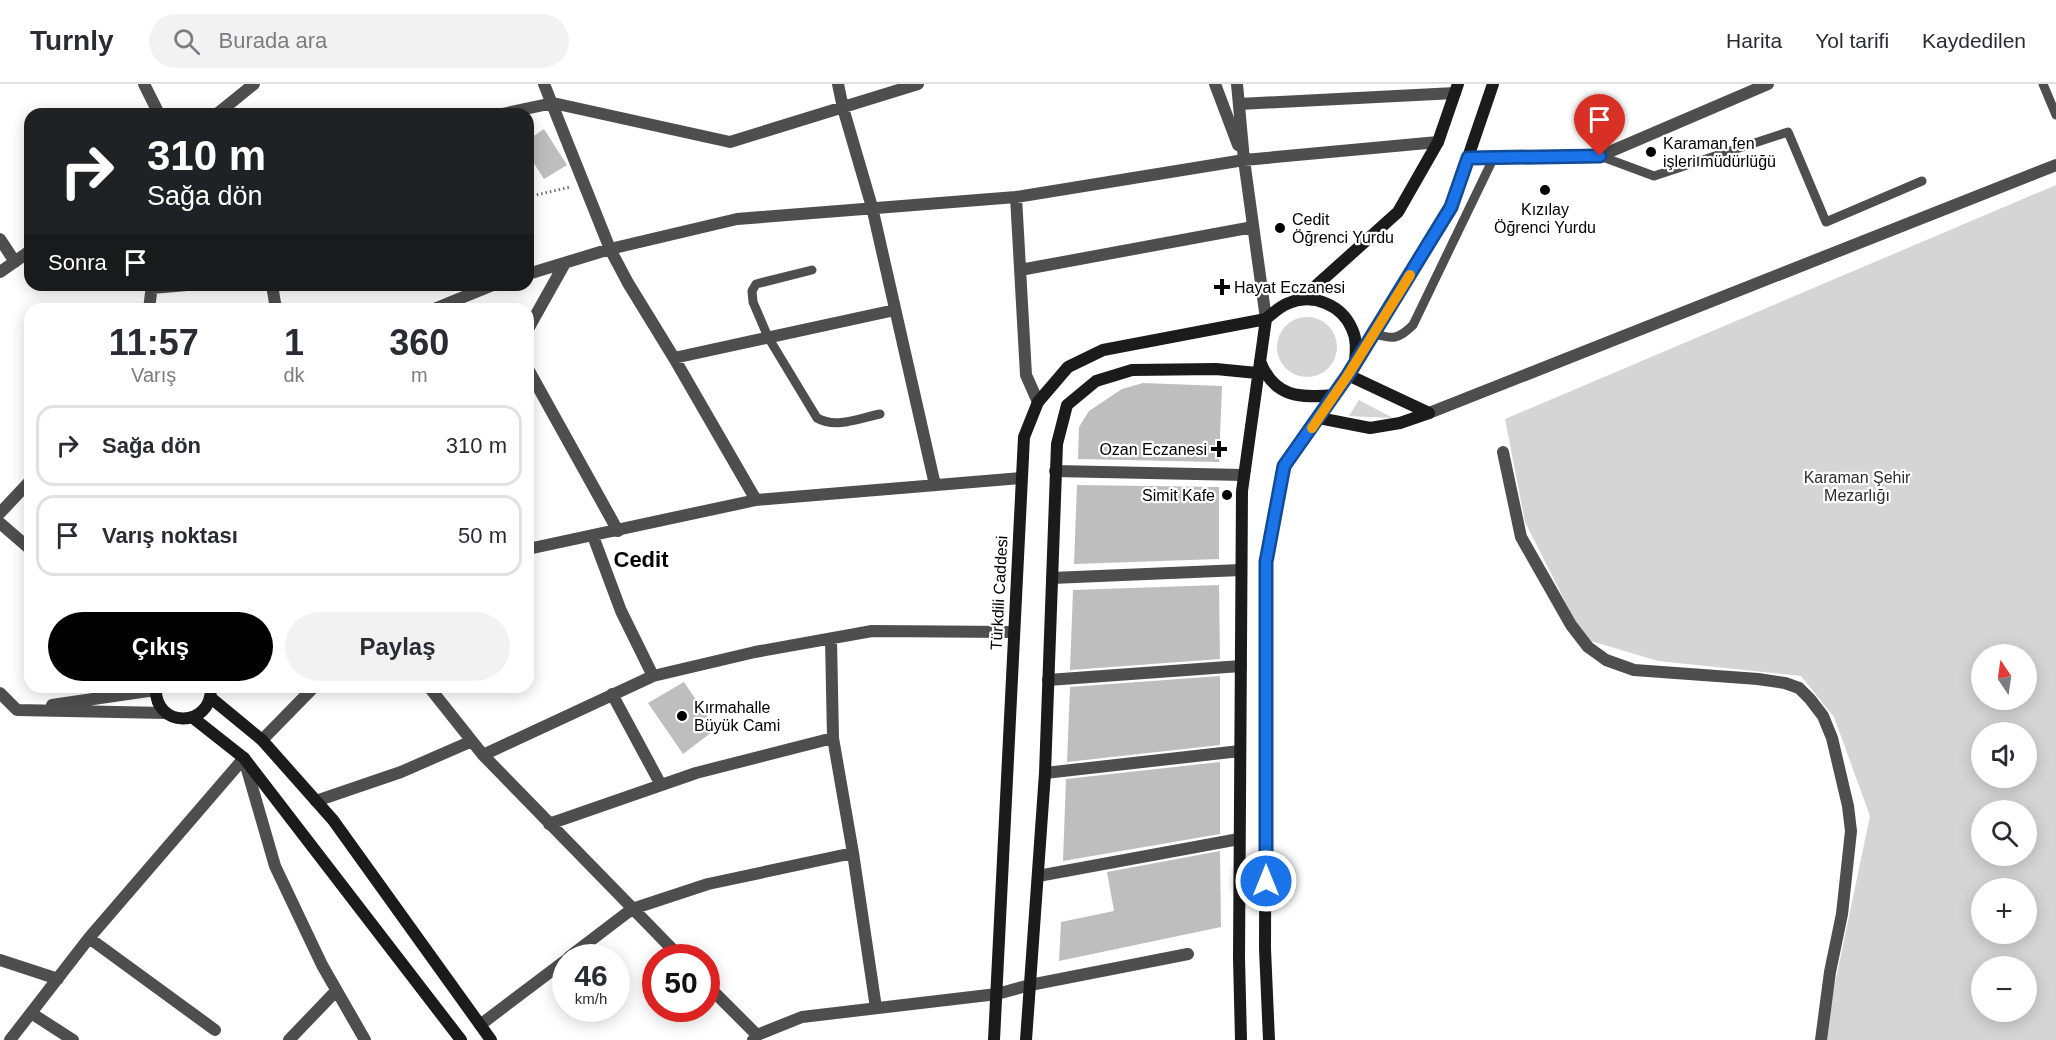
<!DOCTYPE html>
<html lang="tr">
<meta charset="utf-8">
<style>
:root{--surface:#fff;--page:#f2f2f3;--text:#2b2b33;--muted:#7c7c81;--line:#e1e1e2;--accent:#000}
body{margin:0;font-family:Arial,sans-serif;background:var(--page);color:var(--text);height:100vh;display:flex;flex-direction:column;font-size:22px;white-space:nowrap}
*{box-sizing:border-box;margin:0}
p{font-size:20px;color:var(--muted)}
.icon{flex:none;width:33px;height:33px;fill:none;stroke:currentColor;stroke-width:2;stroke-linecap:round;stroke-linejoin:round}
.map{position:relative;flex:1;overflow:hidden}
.side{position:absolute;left:24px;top:219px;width:510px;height:390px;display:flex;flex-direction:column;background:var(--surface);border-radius:18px;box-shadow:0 3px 15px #0003}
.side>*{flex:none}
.guide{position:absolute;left:24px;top:24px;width:510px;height:183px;border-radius:18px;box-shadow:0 3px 15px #0003;background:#202124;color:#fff;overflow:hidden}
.needle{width:39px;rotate:347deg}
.fabs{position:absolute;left:1971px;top:560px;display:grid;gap:12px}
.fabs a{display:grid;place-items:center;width:66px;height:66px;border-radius:50%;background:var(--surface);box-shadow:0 3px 15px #0003;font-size:30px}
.speed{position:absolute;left:552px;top:860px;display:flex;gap:12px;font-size:30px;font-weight:700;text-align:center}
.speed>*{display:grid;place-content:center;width:78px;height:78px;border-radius:50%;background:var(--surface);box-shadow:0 3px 15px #0003;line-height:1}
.speed small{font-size:15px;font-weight:400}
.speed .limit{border:9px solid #d22;background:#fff;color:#111}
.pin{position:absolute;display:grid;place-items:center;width:51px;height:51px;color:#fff;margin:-62px -26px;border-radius:50% 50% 50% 0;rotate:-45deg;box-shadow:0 0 6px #0007}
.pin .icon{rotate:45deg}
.me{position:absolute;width:66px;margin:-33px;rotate:0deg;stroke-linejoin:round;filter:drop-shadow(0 0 4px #0008)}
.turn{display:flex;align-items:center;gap:21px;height:126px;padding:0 24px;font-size:27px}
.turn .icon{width:78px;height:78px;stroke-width:2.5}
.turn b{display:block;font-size:42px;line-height:51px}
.then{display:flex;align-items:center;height:57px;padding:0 24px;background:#0003;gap:12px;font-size:22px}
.eta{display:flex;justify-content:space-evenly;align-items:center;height:102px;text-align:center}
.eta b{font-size:36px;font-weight:700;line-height:42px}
.cta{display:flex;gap:12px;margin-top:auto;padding:12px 24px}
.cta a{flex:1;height:69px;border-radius:36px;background:var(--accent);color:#fff;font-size:24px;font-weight:700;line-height:69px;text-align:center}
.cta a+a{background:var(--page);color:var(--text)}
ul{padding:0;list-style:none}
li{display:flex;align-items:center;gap:18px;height:81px;margin:0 12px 9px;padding:0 12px;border:3px solid var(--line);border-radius:18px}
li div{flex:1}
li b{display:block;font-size:22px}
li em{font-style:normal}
header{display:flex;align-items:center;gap:36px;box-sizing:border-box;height:84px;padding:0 30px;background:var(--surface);border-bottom:2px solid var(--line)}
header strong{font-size:28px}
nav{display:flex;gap:33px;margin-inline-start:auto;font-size:21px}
.search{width:420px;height:54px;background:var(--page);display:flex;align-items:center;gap:15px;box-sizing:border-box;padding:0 21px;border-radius:33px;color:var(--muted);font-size:22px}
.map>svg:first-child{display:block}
</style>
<header>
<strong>Turnly</strong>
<div class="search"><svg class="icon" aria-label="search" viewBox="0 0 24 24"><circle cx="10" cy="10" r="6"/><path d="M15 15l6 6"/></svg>Burada ara</div>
<nav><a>Harita</a><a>Yol tarifi</a><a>Kaydedilen</a></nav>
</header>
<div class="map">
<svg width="2056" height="956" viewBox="0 0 2056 956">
<rect width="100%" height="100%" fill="#fff"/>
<path fill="#d5d5d5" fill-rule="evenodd" d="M 2056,101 L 2056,956 L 1826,956 L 1825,947 L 1870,732 L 1834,633 L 1801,592 L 1658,577 L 1584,555 L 1525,438 L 1505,335 ZM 1982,570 L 2026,570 L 2026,615 L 1982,615 ZM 1982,648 L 2026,648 L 2026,693 L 1982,693 ZM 1982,726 L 2026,726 L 2026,771 L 1982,771 ZM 1982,804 L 2026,804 L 2026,849 L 1982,849 ZM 1982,882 L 2026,882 L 2026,927 L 1982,927 Z
M1277 263a30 30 0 1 1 60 0a30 30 0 1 1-60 0Z
M 1359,316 L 1393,334 L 1349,332 Z"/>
<path fill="#bebebe" d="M 544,45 L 567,81 L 544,95 L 528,70 L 528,56 Z
M 1143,299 L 1222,302 L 1219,378 L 1078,375 L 1079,343 L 1089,327 L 1122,305 Z
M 1077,401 L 1219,403 L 1219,475 L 1074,480 Z
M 1219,501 L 1220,575 L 1070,586 L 1073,506 Z
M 1220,592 L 1220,661 L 1067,678 L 1070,603 Z
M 684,598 L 716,645 L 683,670 L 648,619 Z
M 1220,678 L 1220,750 L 1063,777 L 1066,695 Z
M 1220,767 L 1221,843 L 1059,877 L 1061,838 L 1114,827 L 1107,788 Z"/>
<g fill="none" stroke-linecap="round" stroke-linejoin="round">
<path stroke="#707070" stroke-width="3" stroke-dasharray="1.5 3" stroke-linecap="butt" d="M 528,113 L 570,103"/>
<path stroke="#4e4e4e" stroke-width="9" d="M 2043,0 L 2056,31
M 1600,72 L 1654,92 L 1788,48 L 1826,138 L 1922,97
M 812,186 L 756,200 L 752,207 L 753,218 L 768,253 L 817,334 C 836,345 860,334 880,330
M 1374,250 C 1393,255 1398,256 1413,241 L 1494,73"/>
<path stroke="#4e4e4e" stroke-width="12" d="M 144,0 L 159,30
M 544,0 L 610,165 L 628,199 L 674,274 L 756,416
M 838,0 L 843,24 L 872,123 L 935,401
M 1215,0 L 1238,61
M 1237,0 L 1244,76 L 1266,235
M 1239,20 L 1455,9
M 217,30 L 254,0
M 502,30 L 553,19 L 730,58 L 918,0
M 1468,74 L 1600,72 L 1768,0
M 1016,113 L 1026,291 L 1038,318
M 0,155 L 15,178
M 1020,186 L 1253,143
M 0,188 L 30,167
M 528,190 L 610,165 L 737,135 L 1016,113 L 1244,76 L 1438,58
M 272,201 L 276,225
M 152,204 L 187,201
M 149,225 L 152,201
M 434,225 L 493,201
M 528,245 L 565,179
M 674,274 L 895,226
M 528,285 L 618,447
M 1503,368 L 1521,453 L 1571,541 L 1588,563 L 1606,576 L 1634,586 L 1758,595 L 1785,599 L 1799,604 L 1810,615 L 1823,632 L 1832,654 L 1848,722 L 1851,747 L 1842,830 L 1830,888 L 1821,956
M 1055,387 L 1243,391
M 0,429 L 30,397
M 593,452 L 621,527 L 653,592
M 528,465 L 756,416 L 1021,394
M 1052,494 L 1241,486
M 831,555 L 833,654 L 853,769 L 876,924
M 1048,596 L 1241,582
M 429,603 L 483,671 L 680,873
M 0,609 L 17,626 L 166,629
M 612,610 L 661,701
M 52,621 L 155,606
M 262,656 L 314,603
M 483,671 L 653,592 L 755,568 L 872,547 L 1013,548
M 244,675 L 275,782 L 322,881 L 365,956
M 1045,689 L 1240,667
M 316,717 L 401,688 L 472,657
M 549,740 L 696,689 L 833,654
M 1038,792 L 1239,755
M 89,854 L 215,946
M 569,873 L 632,825 L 708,800 L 853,769
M 0,876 L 58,895
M 706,900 L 757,951
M 31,929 L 73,956
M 480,941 L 566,876
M 10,956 L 89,854 L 244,674
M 289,956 L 336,907
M 753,956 L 757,951 L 802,933 L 997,910 L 1030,901 L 1188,870"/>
<path stroke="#4e4e4e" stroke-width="12" d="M 1429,329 L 2056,81
M 0,439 L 30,465"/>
<path stroke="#1b1b1b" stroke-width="12" d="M 1300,216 L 1398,128 L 1438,58 L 1458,0
M 1260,277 C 1274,314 1300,314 1335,311
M 1348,291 L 1429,329
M 1319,334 L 1370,344 L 1400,339 L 1429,329
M 156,603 C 153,644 212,646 211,603
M 211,614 L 262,656 L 333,736 L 491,956
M 192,633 L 244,674 L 461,956
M 994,956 L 1024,353 L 1038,318 L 1068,283 L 1103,266 L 1266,235
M 1026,956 L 1045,689 L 1057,360 L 1067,321 L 1096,297 L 1132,286 L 1216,285 L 1257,289
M 1241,956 L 1239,874 L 1242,407 L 1266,235 C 1273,229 1280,222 1289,219 C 1313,209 1342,221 1352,245 C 1357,255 1356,266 1355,277
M 1269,956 L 1265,865 L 1266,478 L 1284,382 L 1348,291 L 1451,123 L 1493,0"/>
</g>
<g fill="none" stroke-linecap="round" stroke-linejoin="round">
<defs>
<path id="route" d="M 1266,797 L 1266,478 L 1284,382 L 1348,291 L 1451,123 L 1468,74 L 1600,72"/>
</defs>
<use href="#route" stroke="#114b97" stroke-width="15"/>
<use href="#route" stroke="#1a73e8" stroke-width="10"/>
<path stroke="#f59e0b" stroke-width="10" d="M 1312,344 L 1348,291 L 1410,191"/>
</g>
<g fill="#000" stroke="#fff" stroke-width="2">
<circle cx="1651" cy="68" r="6"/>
<circle cx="1545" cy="106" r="6"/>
<circle cx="1280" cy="144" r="6"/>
<path d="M1219 194h6v6h6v6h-6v6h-6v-6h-6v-6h6z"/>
<path d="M1216 356h6v6h6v6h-6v6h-6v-6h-6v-6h6z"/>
<circle cx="1227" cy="411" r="6"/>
<circle cx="682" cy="632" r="6"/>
</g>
<g text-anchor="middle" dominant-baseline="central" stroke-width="4.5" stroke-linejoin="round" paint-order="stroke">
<g font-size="16" fill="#000" stroke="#fff" text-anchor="start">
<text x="1663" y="59">Karaman fen<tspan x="1663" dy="18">işleri müdürlüğü</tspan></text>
<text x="1545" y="125" text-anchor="middle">Kızılay<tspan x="1545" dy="18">Öğrenci Yurdu</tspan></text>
<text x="1292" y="135">Cedit<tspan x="1292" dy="18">Öğrenci Yurdu</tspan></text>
<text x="1234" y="203">Hayat Eczanesi</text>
<text x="1207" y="365" text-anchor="end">Ozan Eczanesi</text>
<text x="1215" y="411" text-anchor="end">Simit Kafe</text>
<text x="694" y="623">Kırmahalle<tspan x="694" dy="18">Büyük Cami</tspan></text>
</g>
<g font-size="16" fill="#2c2c2c" stroke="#fff">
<text x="1857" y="393">Karaman Şehir<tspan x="1857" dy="18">Mezarlığı</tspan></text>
</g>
<g font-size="16" fill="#000" stroke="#fff">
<text transform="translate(999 509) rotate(-87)">Türkdili Caddesi</text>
</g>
<g font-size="22" font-weight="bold" fill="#000" stroke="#fff">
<text x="641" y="475">Cedit</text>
</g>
</g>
</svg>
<div class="fabs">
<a><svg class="needle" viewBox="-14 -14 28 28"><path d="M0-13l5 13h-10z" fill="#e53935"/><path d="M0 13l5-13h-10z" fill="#7c7c81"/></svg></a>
<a><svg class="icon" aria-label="sound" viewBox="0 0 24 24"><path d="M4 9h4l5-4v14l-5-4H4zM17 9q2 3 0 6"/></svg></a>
<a><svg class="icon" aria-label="search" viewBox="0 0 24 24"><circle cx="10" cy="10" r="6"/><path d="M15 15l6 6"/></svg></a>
<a>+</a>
<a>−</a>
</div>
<div class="speed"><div>46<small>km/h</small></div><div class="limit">50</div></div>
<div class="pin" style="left:1600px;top:72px;background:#d93025"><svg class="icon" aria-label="arrive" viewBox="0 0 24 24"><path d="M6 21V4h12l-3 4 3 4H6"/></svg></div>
<svg class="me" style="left:1266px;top:797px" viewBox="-20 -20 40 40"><circle r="17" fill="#1a73e8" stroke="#fff" stroke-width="3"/><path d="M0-11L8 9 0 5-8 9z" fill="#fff"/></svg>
<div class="guide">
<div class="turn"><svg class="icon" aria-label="right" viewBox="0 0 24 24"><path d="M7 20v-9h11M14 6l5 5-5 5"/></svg><div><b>310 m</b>Sağa dön</div></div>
<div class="then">Sonra<svg class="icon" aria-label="arrive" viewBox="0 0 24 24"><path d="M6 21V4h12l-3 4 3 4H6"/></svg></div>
</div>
<section class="side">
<div class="eta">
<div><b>11:57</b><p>Varış</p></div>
<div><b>1</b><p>dk</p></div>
<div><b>360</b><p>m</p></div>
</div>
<ul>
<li><svg class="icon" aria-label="right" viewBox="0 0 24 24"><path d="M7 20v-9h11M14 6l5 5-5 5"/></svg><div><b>Sağa dön</b></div><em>310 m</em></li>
<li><svg class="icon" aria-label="arrive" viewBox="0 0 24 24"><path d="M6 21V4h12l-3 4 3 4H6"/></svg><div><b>Varış noktası</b></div><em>50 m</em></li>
</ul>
<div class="cta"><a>Çıkış</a><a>Paylaş</a></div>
</section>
</div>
